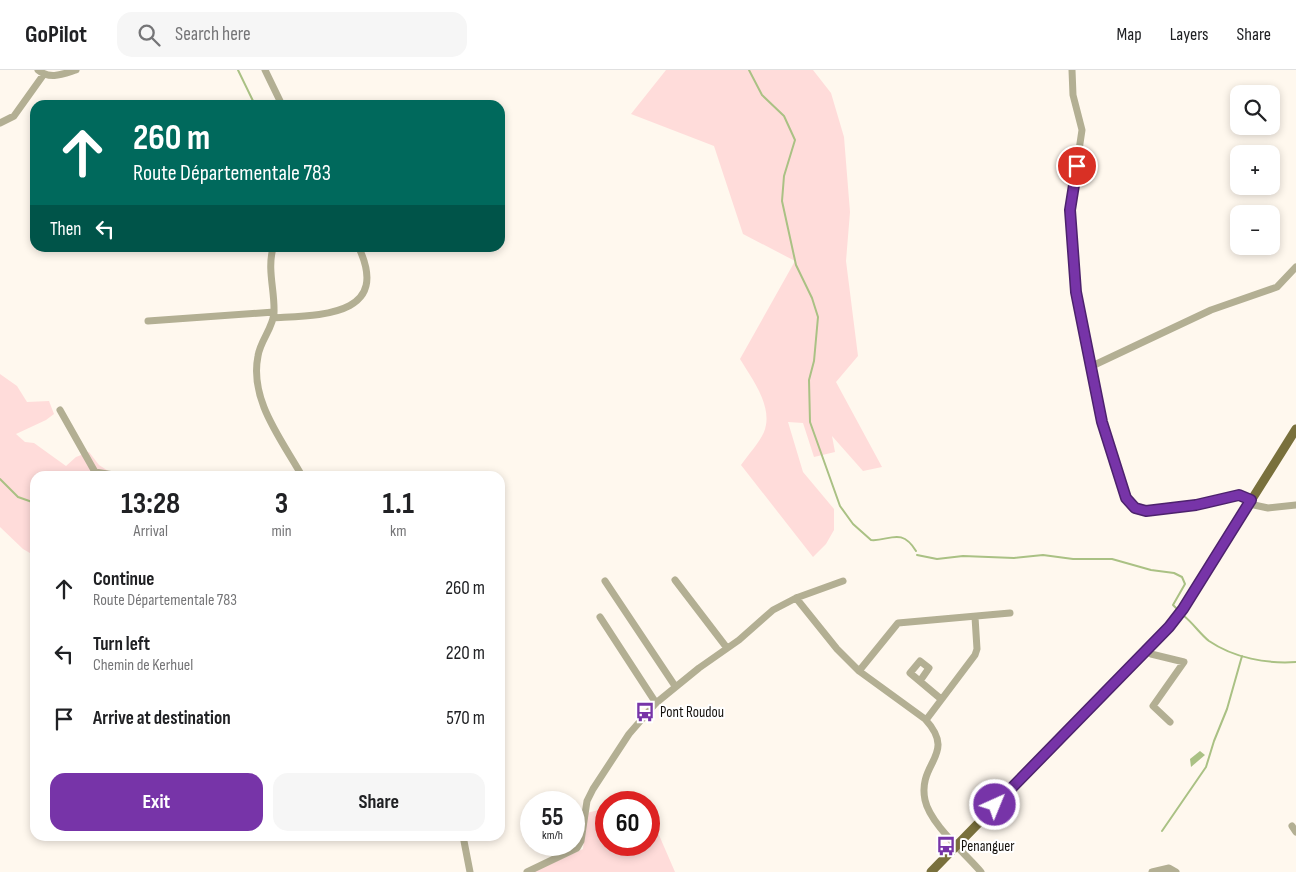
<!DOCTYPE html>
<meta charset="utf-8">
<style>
:root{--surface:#fff;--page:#f6f6f6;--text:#202124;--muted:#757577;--line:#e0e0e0;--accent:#7734a8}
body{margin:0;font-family:"Sofia Sans Condensed",sans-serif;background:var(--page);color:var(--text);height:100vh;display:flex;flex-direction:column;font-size:19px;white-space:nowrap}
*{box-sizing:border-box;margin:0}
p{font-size:16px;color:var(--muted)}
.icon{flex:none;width:28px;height:28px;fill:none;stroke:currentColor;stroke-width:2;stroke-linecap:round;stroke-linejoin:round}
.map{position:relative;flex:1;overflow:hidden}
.details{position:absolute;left:30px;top:401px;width:475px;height:370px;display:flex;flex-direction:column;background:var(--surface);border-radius:15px;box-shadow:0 2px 8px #0003}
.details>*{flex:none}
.top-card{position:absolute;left:30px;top:30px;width:475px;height:152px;border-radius:15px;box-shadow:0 2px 8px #0003;background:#00695c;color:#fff;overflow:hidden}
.tools{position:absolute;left:1230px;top:15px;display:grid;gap:10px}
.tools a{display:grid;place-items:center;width:50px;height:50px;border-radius:10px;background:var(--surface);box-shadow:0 2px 8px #0003;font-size:25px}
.speed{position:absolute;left:520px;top:721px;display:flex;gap:10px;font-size:25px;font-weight:700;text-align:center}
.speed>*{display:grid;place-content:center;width:65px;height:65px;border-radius:50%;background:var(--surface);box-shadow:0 2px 8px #0003;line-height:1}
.speed small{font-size:12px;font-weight:400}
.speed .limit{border:8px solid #d22;background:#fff;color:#111}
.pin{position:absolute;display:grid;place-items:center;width:42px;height:42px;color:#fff;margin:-21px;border:2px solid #fff;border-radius:50%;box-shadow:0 1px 5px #0007}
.me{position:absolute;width:55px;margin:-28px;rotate:44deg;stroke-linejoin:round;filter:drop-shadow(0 0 4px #0008)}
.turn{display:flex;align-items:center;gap:18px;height:105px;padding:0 20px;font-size:22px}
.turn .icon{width:65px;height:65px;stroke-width:2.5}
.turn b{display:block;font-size:35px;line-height:42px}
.then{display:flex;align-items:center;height:48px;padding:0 20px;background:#0003;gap:10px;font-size:19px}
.eta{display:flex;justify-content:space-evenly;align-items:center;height:85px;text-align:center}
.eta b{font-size:30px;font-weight:700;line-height:35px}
.action{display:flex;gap:10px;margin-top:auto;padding:10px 20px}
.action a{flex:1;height:58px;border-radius:15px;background:var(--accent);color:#fff;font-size:20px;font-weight:700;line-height:58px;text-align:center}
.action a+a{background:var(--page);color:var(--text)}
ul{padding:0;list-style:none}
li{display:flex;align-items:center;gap:15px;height:65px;padding:0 20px}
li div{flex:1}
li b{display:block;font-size:19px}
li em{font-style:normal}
header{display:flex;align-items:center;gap:30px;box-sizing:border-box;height:70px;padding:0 25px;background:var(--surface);border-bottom:1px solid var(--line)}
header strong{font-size:24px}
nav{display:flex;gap:28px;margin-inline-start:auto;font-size:18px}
.search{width:350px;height:45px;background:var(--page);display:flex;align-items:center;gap:12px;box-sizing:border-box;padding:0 18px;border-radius:15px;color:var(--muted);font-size:19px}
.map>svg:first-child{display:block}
</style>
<header>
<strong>GoPilot</strong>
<div class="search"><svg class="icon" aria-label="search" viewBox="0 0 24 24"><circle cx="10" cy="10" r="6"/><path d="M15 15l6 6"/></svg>Search here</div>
<nav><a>Map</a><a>Layers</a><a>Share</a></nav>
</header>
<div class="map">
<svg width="1296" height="802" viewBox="0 0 1296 802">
<rect width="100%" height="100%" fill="#fff8ee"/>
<path fill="#ffdcda" d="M 666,0 L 813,0 L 831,23 L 844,67 L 850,142 L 846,191 L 858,286 L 836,312 L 882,397 L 863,401 L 832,366 L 835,382 L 814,387 L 803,353 L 788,352 L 803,402 L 834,439 L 834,460 L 826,474 L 813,487 L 741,395 C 748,385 759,373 764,362 C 774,337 752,309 740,289 L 795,191 L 743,164 L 714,76 L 631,44 Z
M 0,304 L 17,316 L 27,332 L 49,331 L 54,344 L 46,350 L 16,364 L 25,372 L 34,373 L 66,396 L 76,387 L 89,382 L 99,395 L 116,406 L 35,406 L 35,486 L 23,479 L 0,457 Z
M 606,738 L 606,775 L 649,775 L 649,742 L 675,802 L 533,802 L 583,779 L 587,743 Z"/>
<path fill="#aac184" d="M 1200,681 L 1205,685 L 1191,697 L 1190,689 Z"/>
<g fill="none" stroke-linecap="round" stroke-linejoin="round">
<path stroke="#aac184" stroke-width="2" d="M 238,0 L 255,35
M 749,0 L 762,25 L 784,46 L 795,70 L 784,106 L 782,131 L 796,195 L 812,228 L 818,247 L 814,291 L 809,310 L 810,352 L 840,436 L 853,454 L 871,470 C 888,472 901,456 916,481
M 0,409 L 18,427 L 35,433
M 917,485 L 937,489 L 963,486 L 1014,488 L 1043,485 L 1073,489 L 1112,489 L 1151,500 L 1174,503 L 1182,507 L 1185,514 L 1173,535 L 1177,539
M 1184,546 C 1193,553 1200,564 1209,571 C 1234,588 1267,594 1296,592
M 1162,761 L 1206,697 L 1214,671 L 1227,639 L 1242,586"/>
<path stroke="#b3af93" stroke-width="7" d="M 38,0 C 50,10 63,4 76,0
M 265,0 L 282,35
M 1072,0 L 1073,25 L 1082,60 L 1070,140 L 1076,222 L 1097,332 L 1122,421 L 1129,433 L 1135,438 L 1146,441 L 1196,435 L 1239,425 L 1251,430 L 1254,435 L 1268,438 L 1296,435
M 0,53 L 14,46 L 44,4
M 273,178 C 267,200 275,221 274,243 C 273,258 260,271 258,286 C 249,330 282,370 302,406
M 273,248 C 319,245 391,247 359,178
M 148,251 L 274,242
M 1090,297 L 1211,240 L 1277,217 L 1296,197
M 60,340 L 95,402 L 120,406
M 675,510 L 727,578
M 605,511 L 675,616
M 796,528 L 837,579 L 859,601 L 925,649 C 958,685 917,692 925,730 C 930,754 965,783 981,802
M 600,547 L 656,633
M 1147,580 L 1151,584 L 1184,592 L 1153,636 L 1170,652
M 859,601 L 898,553 L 1010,543
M 920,611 L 929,598 L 920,591 L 910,603 L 941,629
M 926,650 L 975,585 L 977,579 L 975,547
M 1292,756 L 1296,762
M 463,766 L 470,802
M 527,802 L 577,778 L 581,771 L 587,731 L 593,719 L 629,664 L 656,633 L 699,598 L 739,570 L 773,540 L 796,528 L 843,511
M 1152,802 L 1169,798 L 1176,802"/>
<path stroke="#79703c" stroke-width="9" d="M 931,802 L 1169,557 L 1183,539 L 1296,359"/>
</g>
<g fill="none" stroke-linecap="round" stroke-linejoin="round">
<defs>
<path id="route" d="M 995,735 L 1169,557 L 1183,539 L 1251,430 L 1239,425 L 1196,435 L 1146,441 L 1135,438 L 1126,428 L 1102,352 L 1076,222 L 1070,140 L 1077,96"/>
</defs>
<use href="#route" stroke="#4d226d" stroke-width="12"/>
<use href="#route" stroke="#7734a8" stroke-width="9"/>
</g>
<defs>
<symbol id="bus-bare" viewBox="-9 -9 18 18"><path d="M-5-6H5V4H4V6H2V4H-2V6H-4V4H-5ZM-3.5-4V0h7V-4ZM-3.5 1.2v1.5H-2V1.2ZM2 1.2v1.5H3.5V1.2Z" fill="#7734a8" stroke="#fff" stroke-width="2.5" paint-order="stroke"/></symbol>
</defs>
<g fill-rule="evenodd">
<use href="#bus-bare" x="631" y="628" width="28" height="28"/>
<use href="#bus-bare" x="932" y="762" width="28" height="28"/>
</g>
<g text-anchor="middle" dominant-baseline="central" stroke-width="4" stroke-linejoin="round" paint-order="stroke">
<g font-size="15" fill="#16120d" stroke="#fff" text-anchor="start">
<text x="660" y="642">Pont Roudou</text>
<text x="961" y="776">Penanguer</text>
</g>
</g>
</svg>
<div class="tools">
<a><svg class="icon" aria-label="search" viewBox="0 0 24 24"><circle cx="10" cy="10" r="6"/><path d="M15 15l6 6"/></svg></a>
<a>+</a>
<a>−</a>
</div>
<div class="speed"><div>55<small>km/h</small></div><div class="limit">60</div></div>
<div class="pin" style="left:1077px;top:96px;background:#d93025"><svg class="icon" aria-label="arrive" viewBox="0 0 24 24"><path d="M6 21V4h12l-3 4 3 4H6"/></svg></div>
<svg class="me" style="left:995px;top:735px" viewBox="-20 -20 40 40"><circle r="17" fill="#7734a8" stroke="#fff" stroke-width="3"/><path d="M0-11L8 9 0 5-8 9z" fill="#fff"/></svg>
<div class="top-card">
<div class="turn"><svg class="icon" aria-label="ahead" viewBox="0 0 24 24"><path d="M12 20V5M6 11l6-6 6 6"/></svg><div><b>260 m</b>Route Départementale 783</div></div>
<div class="then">Then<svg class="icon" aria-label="left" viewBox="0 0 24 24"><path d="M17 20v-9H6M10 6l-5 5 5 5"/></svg></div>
</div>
<section class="details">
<div class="eta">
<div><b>13:28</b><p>Arrival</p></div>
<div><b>3</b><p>min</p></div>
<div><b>1.1</b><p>km</p></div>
</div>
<ul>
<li><svg class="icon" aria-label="ahead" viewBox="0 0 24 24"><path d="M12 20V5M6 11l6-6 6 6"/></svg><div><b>Continue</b><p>Route Départementale 783</p></div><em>260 m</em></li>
<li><svg class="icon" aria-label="left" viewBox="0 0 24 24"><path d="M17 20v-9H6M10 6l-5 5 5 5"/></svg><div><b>Turn left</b><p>Chemin de Kerhuel</p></div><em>220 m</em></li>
<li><svg class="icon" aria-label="arrive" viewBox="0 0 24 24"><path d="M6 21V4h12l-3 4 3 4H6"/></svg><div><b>Arrive at destination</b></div><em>570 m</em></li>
</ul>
<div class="action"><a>Exit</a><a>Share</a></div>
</section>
</div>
